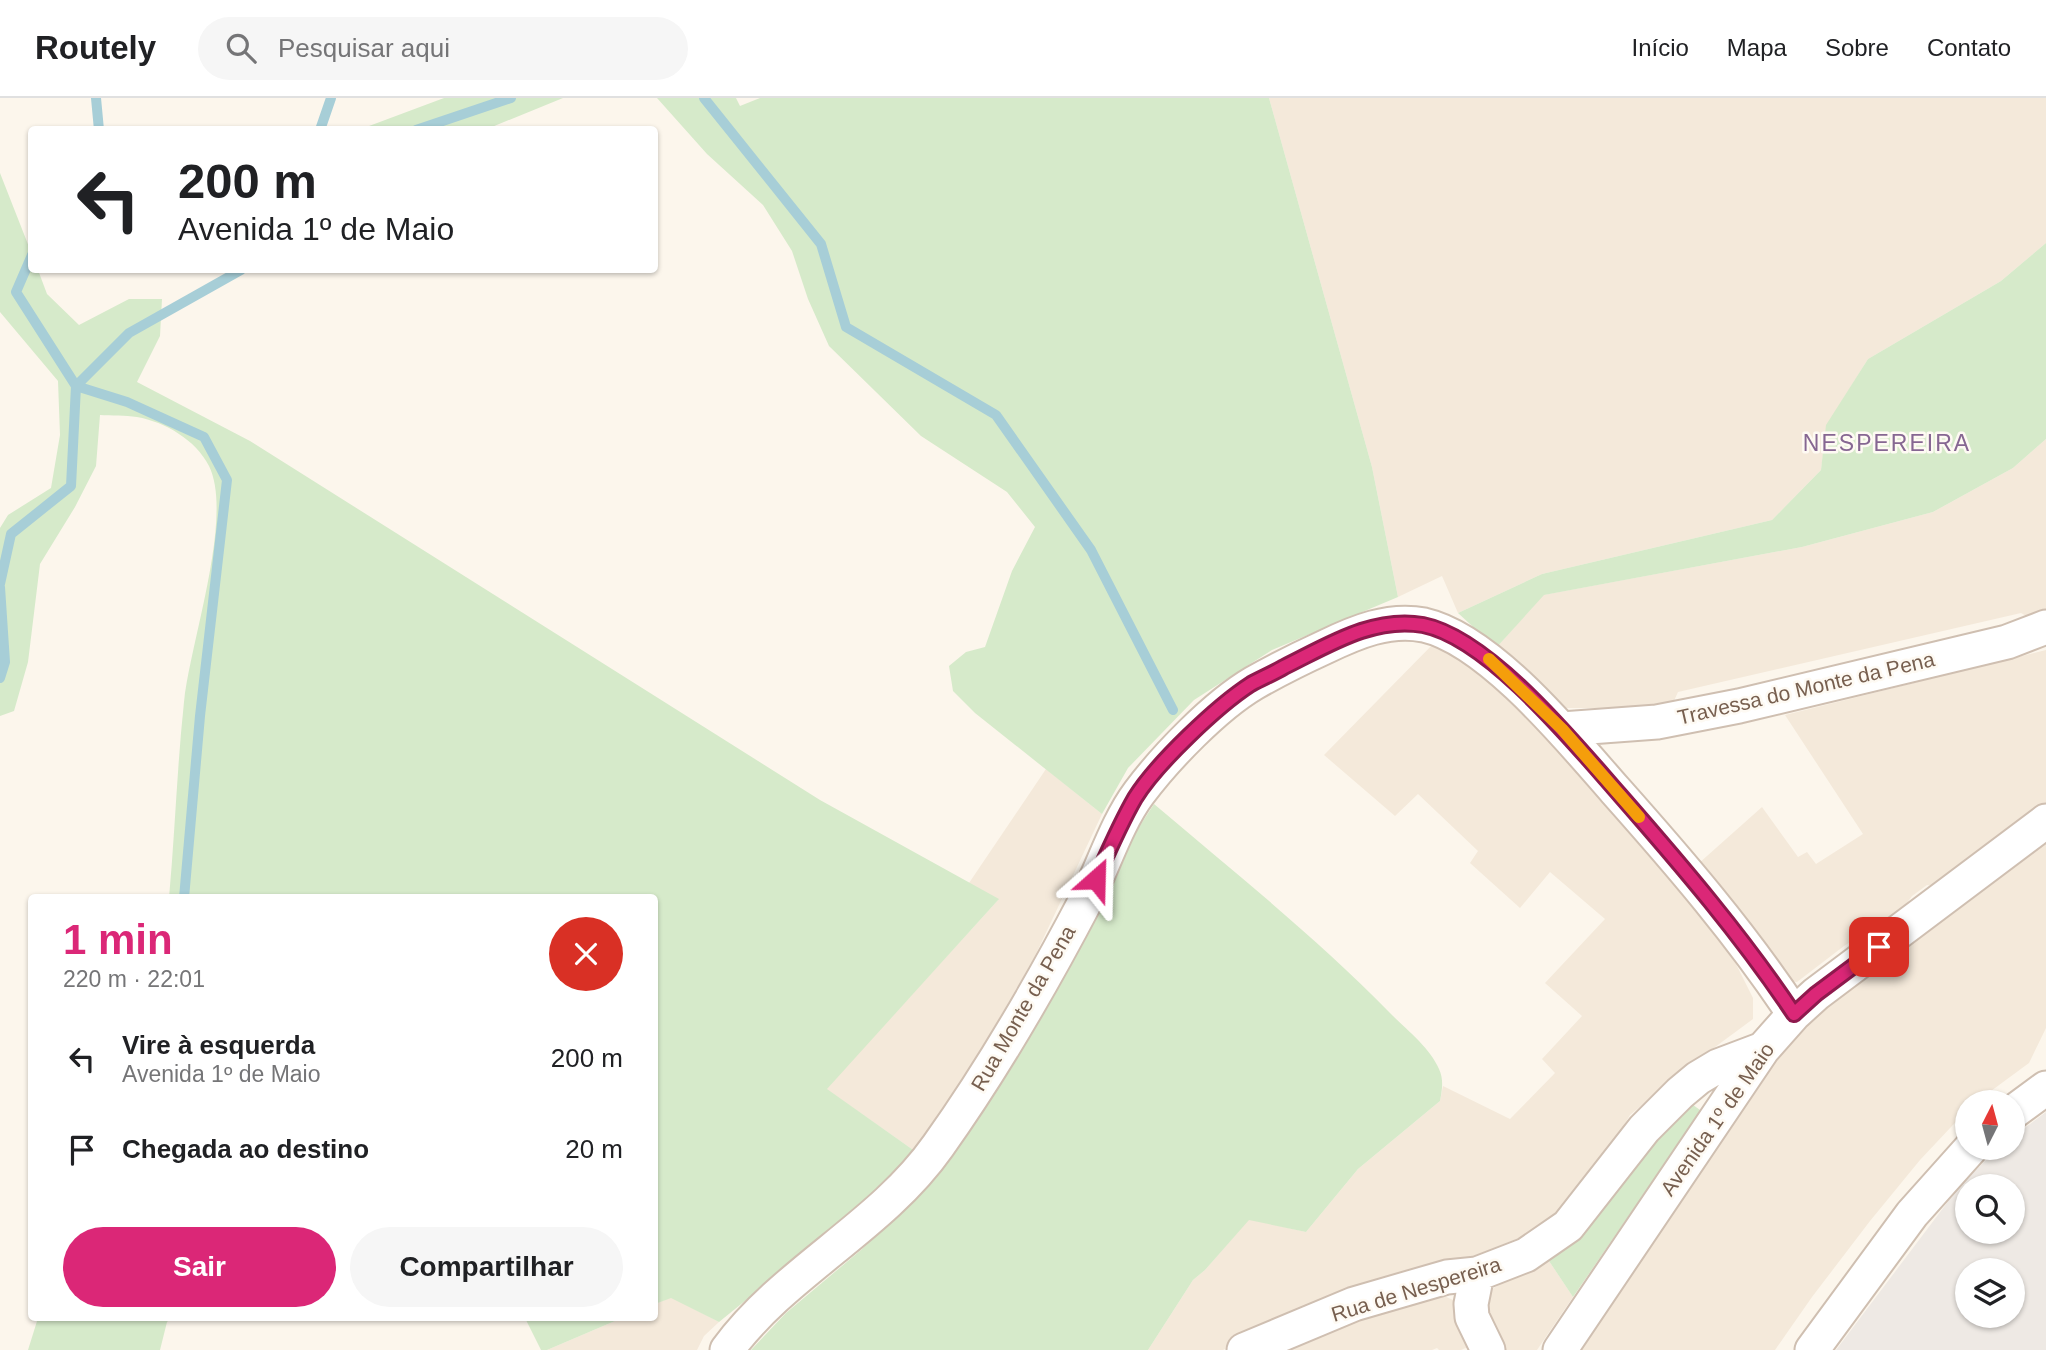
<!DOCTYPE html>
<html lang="pt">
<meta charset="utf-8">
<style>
:root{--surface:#fff;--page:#f6f6f6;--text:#202124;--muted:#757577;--line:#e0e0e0;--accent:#db2777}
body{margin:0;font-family:Helvetica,sans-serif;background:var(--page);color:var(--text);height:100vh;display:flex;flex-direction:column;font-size:26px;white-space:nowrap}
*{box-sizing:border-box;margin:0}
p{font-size:23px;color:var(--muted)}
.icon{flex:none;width:38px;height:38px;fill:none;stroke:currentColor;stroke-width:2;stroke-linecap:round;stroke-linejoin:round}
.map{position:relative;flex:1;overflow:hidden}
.drawer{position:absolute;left:28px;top:796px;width:630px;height:427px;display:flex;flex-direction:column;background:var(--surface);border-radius:7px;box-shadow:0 2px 5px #0004}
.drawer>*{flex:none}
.top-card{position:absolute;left:28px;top:28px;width:630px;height:147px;border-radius:7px;box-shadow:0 2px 5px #0004;background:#fff;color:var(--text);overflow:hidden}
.needle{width:46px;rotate:6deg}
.controls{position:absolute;left:1955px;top:992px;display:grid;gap:14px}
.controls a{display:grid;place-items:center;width:70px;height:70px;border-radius:50%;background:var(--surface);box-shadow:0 2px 5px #0004;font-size:35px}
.pin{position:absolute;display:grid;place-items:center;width:60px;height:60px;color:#fff;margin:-30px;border-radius:14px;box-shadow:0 4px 10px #0006}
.me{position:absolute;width:77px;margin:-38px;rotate:25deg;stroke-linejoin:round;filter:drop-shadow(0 0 5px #0008)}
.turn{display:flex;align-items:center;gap:24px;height:147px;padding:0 35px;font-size:32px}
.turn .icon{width:91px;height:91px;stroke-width:2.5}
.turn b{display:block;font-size:49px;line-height:60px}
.round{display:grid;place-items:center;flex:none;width:74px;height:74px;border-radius:37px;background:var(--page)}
.overview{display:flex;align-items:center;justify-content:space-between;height:119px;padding:0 35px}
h1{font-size:42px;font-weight:800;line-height:52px;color:var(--accent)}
.button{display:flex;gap:14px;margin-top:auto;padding:14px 35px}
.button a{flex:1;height:80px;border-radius:42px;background:var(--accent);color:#fff;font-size:28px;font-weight:800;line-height:80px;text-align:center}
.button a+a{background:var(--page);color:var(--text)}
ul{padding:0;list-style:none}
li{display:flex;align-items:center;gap:21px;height:91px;padding:0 35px}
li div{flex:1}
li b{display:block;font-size:26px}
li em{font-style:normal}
header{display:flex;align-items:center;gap:42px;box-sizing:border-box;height:98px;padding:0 35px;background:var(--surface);border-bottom:2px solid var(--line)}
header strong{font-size:33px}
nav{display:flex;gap:38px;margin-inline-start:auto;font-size:24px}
.search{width:490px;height:63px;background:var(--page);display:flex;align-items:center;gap:18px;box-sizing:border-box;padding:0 24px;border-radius:38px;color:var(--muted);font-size:26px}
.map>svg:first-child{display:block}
</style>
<header>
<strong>Routely</strong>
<div class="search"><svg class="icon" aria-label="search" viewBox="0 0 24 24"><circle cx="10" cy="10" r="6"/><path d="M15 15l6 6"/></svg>Pesquisar aqui</div>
<nav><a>Início</a><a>Mapa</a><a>Sobre</a><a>Contato</a></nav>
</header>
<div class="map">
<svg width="2046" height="1252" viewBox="0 0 2046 1252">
<rect width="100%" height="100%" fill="#fcf6ec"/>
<path fill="#f4e9da" d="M 1269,0 L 2046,0 L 2046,145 L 2001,183 L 1868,261 L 1827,327 L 1821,372 L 1772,422 L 1542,476 L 1458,515 L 1442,478 L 1398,499 L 1372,369 Z
M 2046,341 L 2046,516 L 2035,523 L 2021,515 L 1678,594 L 1673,605 L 1619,610 L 1560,610 L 1496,550 L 1543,497 L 1802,449 L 1933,414 L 2013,370 Z
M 1436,543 L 1497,584 L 1682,789 L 1736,866 L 1753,900 L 1753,921 L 1688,969 L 1630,1017 L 1614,1044 L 1557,1114 L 1534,1134 L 1466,1161 L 1353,1192 L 1223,1252 L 1148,1252 L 1193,1182 L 1205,1172 L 1249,1121 L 1306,1134 L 1358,1071 L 1440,1003 L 1443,988 L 1510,1021 L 1555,975 L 1542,961 L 1582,918 L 1545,885 L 1605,821 L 1550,774 L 1520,810 L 1470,765 L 1478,753 L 1418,696 L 1395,718 L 1324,657 Z
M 2046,552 L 2046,705 L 1932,788 L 1927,787 L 1912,798 L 1904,809 L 1844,848 L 1797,884 L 1790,883 L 1698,766 L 1762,709 L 1798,759 L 1807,754 L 1816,766 L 1863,736 L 1785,617 Z
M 1046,671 L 1102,716 L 1034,860 L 966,978 L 916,1054 L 826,991 L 998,802 L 969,785 Z
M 2046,742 L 2046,930 L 2029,965 L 1976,1004 L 1967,1004 L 1967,1012 L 1920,1062 L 1870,1123 L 1812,1199 L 1775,1252 L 1579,1252 L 1765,974 L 1799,932 L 1820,912 Z
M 1547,1160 L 1573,1199 L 1537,1252 L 1500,1252 L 1482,1203 L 1492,1191 Z
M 1442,1197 L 1453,1202 L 1475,1246 L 1461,1252 L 1439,1252 L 1437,1250 L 1432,1252 L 1273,1252 L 1350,1216 Z
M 671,1199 L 719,1224 L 704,1238 L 697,1252 L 547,1252 L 622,1220 L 654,1220 L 655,1206 Z"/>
<path fill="#eee9e4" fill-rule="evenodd" d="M 2046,1014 L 2046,1252 L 1836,1252 L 1959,1089 L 1998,1050 L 2012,1050 L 2013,1039 ZM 1967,1088 L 2012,1088 L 2012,1134 L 1967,1134 ZM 1967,1172 L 2012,1172 L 2012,1218 L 1967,1218 Z"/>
<path fill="#d6eaca" d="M 444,0 L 563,0 L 487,31 L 361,31 Z
M 657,0 L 736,0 L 740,8 L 760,0 L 1269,0 L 1372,369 L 1398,499 L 1272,552 L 1194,602 L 1128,670 L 1102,716 L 975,615 L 953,593 L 949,568 L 966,554 L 985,549 L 1012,473 L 1035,429 L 1007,394 L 921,338 L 829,248 L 808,201 L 792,153 L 763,107 L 707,56 Z
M 0,75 L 31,154 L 32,172 L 38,172 L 47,196 L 79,227 L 129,201 L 162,201 L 160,238 L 137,284 L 250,343 L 820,702 L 999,801 L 827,991 L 916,1054 L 877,1096 L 719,1224 L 671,1200 L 655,1206 L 654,800 L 169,800 C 175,735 177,669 184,604 C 190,545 234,419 209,368 C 196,342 165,324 137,319 C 125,317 112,318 100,317 L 96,368 L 75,409 L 40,466 L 28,564 L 14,613 L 0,618 L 0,430 L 8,417 L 51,390 L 60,337 L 58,283 L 0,214 Z
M 2046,145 L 2046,341 L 2013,370 L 1933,414 L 1802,449 L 1544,497 L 1496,550 L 1458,515 L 1542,476 L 1772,422 L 1821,372 L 1826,327 L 1868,261 L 2001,183 Z
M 1154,706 C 1234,774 1317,840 1390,915 C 1406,931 1430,950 1439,971 C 1444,982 1442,992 1440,1003 L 1358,1071 L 1306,1134 L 1249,1122 L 1205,1172 L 1193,1182 L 1148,1252 L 751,1252 L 786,1215 L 861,1152 L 921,1096 L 957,1051 L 1048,906 L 1128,746 Z
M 1689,1004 L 1700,1012 L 1695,1021 L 1573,1199 L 1547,1160 Z
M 38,1220 L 171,1220 L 167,1224 L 160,1252 L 28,1252 Z
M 525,1220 L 622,1220 L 547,1252 L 541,1252 Z"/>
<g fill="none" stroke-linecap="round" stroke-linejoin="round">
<path stroke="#a7ced7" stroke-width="10" d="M 96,0 L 99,32
M 704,0 L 821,146 L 846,229 L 996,317 L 1091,452 L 1173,612
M 320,32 L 331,0
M 416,32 L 511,0
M 0,486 L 11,436 L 71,388 L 76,288 L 16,194 L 32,157
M 0,489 L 5,564 L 0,580
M 184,800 L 200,618 L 227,382 L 204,339 L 127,304 L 76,288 L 129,235 L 241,172"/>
<defs>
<path id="street" d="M 1562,631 L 1657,624 L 1739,608 L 2007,544 L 2046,529
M 2012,1015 L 2046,990
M 1477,1176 L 1471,1206 L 1472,1219 L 1488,1252
M 727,1252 C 784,1174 881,1129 938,1048 C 993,971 1042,886 1086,802 C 1104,767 1116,726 1139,695 C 1166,659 1215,608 1254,585 C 1277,572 1301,560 1325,549 C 1356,534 1389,520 1424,527 C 1490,542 1571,642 1615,692 C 1679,764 1741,836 1794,916
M 1244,1252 L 1354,1206 L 1447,1179 L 1477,1176 L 1526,1157 L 1568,1128 L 1644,1031 L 1680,995 L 1698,980 L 1718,968 L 1763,951
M 1560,1252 L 1763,951 L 1794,916 L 1816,896 L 2046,723
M 1812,1252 L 1912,1116 L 1971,1050"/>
</defs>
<use href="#street" stroke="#cfbfb1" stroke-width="37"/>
<use href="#street" stroke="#fff" stroke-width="33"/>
</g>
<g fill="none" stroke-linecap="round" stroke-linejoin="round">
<defs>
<path id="route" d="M 1096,781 C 1108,754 1120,726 1135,700 C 1156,666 1217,608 1251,586 C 1262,580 1274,575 1284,569 C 1327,548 1373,518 1423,527 C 1489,540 1576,647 1620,697 C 1682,768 1742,838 1794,916 L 1816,896 L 1879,849"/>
</defs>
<use href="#route" stroke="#8e194d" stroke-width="18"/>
<use href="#route" stroke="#db2777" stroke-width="12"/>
<path stroke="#f59e0b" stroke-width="12" d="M 1489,561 L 1562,631 L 1639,719"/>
</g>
<g text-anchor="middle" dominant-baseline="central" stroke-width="5" stroke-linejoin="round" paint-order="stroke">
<g font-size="21" fill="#775f4f" stroke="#fefaf3">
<text transform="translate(1806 590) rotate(-13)">Travessa do Monte da Pena</text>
<text transform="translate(1023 910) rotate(-60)">Rua Monte da Pena</text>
<text transform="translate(1717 1021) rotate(-55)">Avenida 1º de Maio</text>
<text transform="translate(1416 1191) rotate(-17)">Rua de Nespereira</text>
</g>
<g font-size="23" letter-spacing="2" fill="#866792" stroke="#fefaf3">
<text x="1887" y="345">NESPEREIRA</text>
</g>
</g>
</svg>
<div class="controls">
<a><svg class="needle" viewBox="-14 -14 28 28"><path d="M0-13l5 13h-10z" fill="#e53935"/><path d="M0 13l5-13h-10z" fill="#757577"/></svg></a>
<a><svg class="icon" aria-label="search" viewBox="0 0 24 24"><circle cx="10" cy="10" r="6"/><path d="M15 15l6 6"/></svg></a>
<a><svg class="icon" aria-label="layers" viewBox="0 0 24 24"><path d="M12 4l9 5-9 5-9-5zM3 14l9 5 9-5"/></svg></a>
</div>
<div class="pin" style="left:1879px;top:849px;background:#d93025"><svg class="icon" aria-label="arrive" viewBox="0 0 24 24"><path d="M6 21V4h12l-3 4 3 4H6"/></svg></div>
<svg class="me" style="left:1096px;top:781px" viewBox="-20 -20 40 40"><path d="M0-17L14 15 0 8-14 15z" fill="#db2777" stroke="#fff" stroke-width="4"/></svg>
<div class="top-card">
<div class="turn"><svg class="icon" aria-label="left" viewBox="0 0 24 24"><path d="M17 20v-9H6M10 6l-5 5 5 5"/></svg><div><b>200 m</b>Avenida 1º de Maio</div></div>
</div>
<section class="drawer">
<div class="overview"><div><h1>1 min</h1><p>220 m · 22:01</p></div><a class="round" style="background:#d93025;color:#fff"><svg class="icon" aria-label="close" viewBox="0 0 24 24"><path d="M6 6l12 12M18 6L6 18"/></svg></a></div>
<ul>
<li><svg class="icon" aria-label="left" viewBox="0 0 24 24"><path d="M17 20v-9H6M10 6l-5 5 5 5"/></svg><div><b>Vire à esquerda</b><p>Avenida 1º de Maio</p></div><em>200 m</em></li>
<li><svg class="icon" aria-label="arrive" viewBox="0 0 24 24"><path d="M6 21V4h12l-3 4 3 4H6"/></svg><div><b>Chegada ao destino</b></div><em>20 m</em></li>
</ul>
<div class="button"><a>Sair</a><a>Compartilhar</a></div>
</section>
</div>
